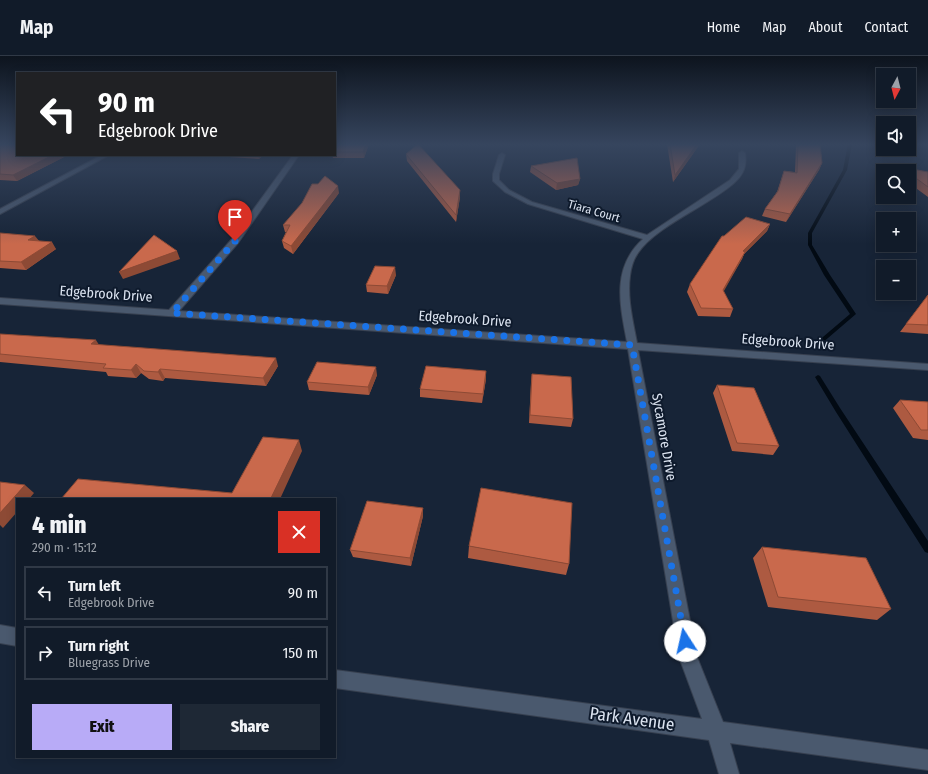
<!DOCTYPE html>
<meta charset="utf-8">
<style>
:root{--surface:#111b29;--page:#1e2835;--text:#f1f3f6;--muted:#9ca1a8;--line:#303946;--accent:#b8abf7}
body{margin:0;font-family:"Fira Sans Condensed",sans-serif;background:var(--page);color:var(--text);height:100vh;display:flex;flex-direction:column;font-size:15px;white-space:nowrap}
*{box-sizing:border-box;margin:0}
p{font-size:13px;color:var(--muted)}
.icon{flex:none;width:22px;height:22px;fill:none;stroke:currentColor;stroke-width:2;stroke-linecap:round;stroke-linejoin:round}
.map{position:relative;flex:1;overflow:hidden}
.details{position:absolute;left:16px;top:442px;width:320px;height:260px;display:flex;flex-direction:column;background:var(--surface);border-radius:0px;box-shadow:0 2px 10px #0003,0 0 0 1px var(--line)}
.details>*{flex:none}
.banner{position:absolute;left:16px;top:16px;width:320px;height:84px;border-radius:0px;box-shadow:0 2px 10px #0003,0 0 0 1px var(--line);background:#202124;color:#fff;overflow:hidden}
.needle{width:26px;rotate:187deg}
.fabs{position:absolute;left:876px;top:12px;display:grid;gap:8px}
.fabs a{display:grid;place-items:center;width:40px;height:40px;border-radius:0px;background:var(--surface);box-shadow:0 2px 10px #0003,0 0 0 1px var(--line);font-size:20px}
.pin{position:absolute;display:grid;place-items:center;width:34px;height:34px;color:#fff;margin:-41px -17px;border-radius:50% 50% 50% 0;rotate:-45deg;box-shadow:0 0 4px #0007}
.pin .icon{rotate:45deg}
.me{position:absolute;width:44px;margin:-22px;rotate:350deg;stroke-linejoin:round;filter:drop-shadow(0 0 3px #0008)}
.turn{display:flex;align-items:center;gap:14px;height:84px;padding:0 16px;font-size:18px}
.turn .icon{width:52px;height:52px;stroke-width:2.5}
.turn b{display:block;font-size:28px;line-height:34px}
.round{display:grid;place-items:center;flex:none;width:42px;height:42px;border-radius:0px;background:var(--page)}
.overview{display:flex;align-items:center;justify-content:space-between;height:68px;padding:0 16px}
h1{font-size:24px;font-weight:800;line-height:30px}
.cta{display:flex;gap:8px;margin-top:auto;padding:8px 16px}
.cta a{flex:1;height:46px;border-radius:0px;background:var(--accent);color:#111;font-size:16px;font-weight:800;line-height:46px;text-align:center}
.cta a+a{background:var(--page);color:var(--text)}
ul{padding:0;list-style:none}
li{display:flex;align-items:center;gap:12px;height:54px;margin:0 8px 6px;padding:0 8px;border:2px solid var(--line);border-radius:0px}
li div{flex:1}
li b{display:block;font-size:15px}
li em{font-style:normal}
header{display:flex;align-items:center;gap:24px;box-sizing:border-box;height:56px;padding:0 20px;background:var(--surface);border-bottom:1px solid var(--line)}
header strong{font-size:19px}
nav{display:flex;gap:22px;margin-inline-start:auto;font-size:14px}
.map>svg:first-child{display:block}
</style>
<header>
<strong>Map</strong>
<nav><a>Home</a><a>Map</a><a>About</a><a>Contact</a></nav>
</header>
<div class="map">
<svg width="928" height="718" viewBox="0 0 928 718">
<rect width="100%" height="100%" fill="#172437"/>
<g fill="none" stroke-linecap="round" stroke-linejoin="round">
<path fill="#020a13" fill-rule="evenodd" d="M 848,88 L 852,88 L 847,114 L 812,177 L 812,189 L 830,219 L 856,258 L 821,288 L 819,289 L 816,287 L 817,286 L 850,258 L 824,219 L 808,189 L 808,177 L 843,114 Z
M 818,319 L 820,320 L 840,352 L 928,485 L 928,497 L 925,496 L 836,356 L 815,321 Z"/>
<defs>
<path id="minor" d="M 742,95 L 745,97 C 747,110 744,118 734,127 C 708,150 656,170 638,197 C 633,204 631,212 630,220 C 627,242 633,265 637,287 L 928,308 L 928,314 L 638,294 L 697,601 L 723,666 L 928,694 L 928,714 L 730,687 L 739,718 L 719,718 L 709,684 L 335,632 L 335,614 L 702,663 L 679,601 L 628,293 L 0,248 L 0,242 L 169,254 L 232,183 L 293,99 L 299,99 L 238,187 L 179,255 L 627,286 C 620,249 611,212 643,183 L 528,148 L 505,136 L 493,125 L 493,118 L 499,99 L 502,97 L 505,99 L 499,118 L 499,124 L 509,134 L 532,146 L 647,179 L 730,124 L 739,113 L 739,97 Z
M 102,99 L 109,99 L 0,158 L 0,153 Z
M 0,569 L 17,572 L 17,590 L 0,587 Z"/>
</defs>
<use href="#minor" stroke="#374050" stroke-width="2"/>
<use href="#minor" fill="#4a596e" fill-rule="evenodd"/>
</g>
<path fill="#ad5a41" d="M 0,88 L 17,99 L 68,99 L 17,125 L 0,124 Z
M 336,88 L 369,88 L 364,102 L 333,102 L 332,99 L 335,99 L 335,90 Z
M 667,88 L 700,88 L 673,126 Z
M 796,88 L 820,88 L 822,107 L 819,114 L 786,166 L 762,160 L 765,153 L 777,136 L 784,115 L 795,116 L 796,90 Z
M 406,98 L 460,141 L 456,166 L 407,105 Z
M 199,99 L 263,99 L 259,103 Z
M 531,110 L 580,123 L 578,129 L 556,134 L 530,116 Z
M 901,111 L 928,116 L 928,141 L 909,127 L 909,115 L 899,115 Z
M 339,137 L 293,198 L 284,192 L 282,185 L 286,176 L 285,176 L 283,169 Z
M 770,168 L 767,175 L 744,198 L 742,203 L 723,235 L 733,253 L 730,261 L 698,260 L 687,236 L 690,228 L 724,180 Z
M 0,177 L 39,185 L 56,193 L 26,214 L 0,212 Z
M 396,219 L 388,238 L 367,236 L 366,229 Z
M 928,239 L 928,278 L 900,276 Z
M 0,278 L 99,289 L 278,310 L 266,330 L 165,322 L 163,325 L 149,323 L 141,317 L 136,322 L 108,320 L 106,316 L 0,306 Z
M 486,315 L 486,323 L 482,347 L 420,341 L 420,333 Z
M 532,318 L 573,363 L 571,371 L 529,367 L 531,326 Z
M 377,319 L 369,339 L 309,334 L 307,326 Z
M 717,329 L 779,390 L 773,399 L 732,395 L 713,337 Z
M 900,344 L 928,346 L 928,384 L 913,382 L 893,352 Z
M 423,452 L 423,460 L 411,510 L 353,501 L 350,494 Z
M 469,490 L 569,508 L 566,519 L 468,502 Z
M 762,491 L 891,553 L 877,564 L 768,551 L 753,502 Z"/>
<path fill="#8d4a35" d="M 366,88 L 369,88 L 364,102 L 363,96 Z
M 697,88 L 700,88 L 673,126 L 675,119 Z
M 53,99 L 68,99 L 17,125 L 13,119 Z
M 258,99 L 263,99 L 259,103 Z
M 822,107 L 819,114 L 786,166 L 790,158 Z
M 580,123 L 578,129 L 556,134 L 557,127 Z
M 338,130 L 339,137 L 293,198 L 291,190 Z
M 460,134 L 460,141 L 456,166 L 456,159 Z
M 770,168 L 767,175 L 744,198 L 742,203 L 720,242 L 723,234 L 743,195 Z
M 35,180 L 40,186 L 28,184 Z
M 52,186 L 56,193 L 26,214 L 21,206 Z
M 177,195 L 180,203 L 123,223 L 119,216 Z
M 395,211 L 396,219 L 388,238 L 387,230 Z
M 96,284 L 101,292 L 91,288 Z
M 276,302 L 278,310 L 266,330 L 263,322 Z
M 136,308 L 141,317 L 136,322 L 131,314 Z
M 376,311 L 377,319 L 369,339 L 368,331 Z
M 160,313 L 165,322 L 163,325 L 158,316 Z
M 486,315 L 486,323 L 482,347 L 483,338 Z
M 299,384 L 302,395 L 280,443 L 272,443 L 271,442 Z
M 25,429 L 34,437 L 29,443 L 17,443 L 17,456 L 3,472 L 0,469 L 0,457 Z
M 423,452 L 423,460 L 411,510 L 410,502 Z"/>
<path fill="#c9694c" stroke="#8d4a35" d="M 0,88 L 17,88 L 17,99 L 53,99 L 13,119 L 0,118 Z
M 336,88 L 366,88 L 363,96 L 335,96 L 335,90 Z
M 418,88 L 460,134 L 456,159 L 406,98 Z
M 670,88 L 697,88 L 675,119 Z
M 798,88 L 820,88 L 822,107 L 790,158 L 765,153 L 778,135 L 784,115 L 797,117 Z
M 577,102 L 580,123 L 557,127 L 531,110 Z
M 901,111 L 928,116 L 928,131 L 909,117 L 909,115 L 906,115 Z
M 325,120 L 338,130 L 291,190 L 282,185 L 290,169 L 283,169 L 302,147 L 312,128 L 318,128 Z
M 746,161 L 770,168 L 743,195 L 745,196 L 723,234 L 733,253 L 701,252 L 690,228 L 722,180 L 724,180 Z
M 0,177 L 35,180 L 28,184 L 52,186 L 21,206 L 0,205 Z
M 154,179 L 177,195 L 119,216 Z
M 375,210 L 395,211 L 387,230 L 366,229 Z
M 928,239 L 928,269 L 906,268 Z
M 0,278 L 96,284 L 91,288 L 276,302 L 263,322 L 160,313 L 158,316 L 144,315 L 136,308 L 131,314 L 103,312 L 106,308 L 0,298 Z
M 317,306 L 376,311 L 368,331 L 307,326 Z
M 426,310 L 486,315 L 483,338 L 420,333 Z
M 532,318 L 571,321 L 573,363 L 530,359 Z
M 717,329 L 754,332 L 779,390 L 737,387 Z
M 900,344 L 928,346 L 928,374 L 921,374 Z
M 263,381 L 299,384 L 271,442 L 276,442 L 276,443 L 61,443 L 78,423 L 232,437 Z
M 0,426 L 25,429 L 0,457 Z
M 481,432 L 572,447 L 569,508 L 469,490 Z
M 367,445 L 423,452 L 410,502 L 350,494 Z
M 762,491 L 866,502 L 891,553 L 778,541 Z"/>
<linearGradient id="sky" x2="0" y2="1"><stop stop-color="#0d141e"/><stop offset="0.47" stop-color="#36455e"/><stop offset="1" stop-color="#36455e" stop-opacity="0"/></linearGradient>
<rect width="928" height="188" fill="url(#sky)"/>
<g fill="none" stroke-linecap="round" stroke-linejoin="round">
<path stroke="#1a73e8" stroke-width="7" stroke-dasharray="0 12.6" d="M 235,185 L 172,257 L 632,289 L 685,585"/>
</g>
<g text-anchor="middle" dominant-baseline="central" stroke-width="4" stroke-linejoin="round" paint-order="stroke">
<g font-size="12" fill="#dbe3f0" stroke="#0e1a2c">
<text transform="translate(594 155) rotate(16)">Tiara Court</text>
</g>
<g font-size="14" fill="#dbe3f0" stroke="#0e1a2c">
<text transform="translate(106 238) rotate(4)">Edgebrook Drive</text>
<text transform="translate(465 263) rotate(4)">Edgebrook Drive</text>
<text transform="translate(788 286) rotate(4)">Edgebrook Drive</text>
<text transform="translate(664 381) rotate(80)">Sycamore Drive</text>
</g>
<g font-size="17" fill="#dbe3f0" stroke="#0e1a2c">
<text transform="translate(632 663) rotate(8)">Park Avenue</text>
</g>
</g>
</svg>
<div class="fabs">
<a><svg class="needle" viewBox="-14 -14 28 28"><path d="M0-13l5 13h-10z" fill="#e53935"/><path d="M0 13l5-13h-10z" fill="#9ca1a8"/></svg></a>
<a><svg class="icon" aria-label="sound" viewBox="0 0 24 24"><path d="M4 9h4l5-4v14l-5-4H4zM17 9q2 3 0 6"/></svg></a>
<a><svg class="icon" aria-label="search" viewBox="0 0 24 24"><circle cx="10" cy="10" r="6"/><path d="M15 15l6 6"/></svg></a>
<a>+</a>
<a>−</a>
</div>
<div class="pin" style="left:235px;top:185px;background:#d93025"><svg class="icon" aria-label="arrive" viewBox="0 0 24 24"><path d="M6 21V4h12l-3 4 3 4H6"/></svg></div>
<svg class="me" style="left:685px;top:585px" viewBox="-20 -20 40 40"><circle r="19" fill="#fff"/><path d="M0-13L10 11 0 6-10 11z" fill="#1a73e8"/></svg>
<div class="banner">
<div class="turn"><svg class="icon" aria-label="left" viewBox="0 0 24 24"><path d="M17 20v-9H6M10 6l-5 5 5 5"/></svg><div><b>90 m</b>Edgebrook Drive</div></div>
</div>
<section class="details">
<div class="overview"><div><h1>4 min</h1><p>290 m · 15:12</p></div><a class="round" style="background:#d93025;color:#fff"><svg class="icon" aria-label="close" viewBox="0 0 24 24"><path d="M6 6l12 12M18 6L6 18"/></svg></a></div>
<ul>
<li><svg class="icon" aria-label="left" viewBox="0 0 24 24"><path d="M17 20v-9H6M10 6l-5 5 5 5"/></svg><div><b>Turn left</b><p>Edgebrook Drive</p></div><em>90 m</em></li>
<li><svg class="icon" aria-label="right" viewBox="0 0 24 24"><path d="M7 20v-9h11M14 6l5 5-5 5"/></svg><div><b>Turn right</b><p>Bluegrass Drive</p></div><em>150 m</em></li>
</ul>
<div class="cta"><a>Exit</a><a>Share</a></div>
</section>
</div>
